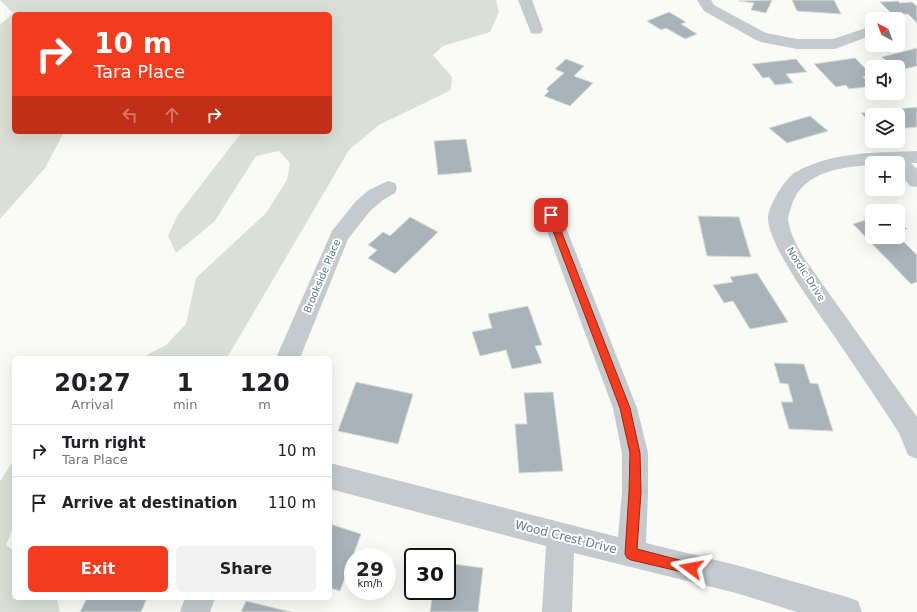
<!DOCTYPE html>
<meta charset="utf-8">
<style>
:root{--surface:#fff;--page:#f2f2f2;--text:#202124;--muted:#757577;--line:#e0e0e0;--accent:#f33b1e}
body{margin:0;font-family:"DejaVu Sans",sans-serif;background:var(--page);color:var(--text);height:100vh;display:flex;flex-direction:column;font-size:15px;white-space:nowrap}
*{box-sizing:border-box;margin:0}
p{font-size:13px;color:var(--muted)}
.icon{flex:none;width:22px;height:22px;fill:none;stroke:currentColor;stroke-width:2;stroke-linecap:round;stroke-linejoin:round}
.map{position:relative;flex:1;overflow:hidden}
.sheet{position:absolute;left:12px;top:356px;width:320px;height:244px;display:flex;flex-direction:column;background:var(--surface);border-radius:6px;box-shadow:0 4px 16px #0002}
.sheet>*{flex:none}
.hud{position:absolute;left:12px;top:12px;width:320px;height:122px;border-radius:6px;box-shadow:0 4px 16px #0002;background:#f33b1e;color:#fff;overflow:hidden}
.needle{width:26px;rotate:319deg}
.buttons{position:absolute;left:865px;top:12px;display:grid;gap:8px}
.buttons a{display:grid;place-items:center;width:40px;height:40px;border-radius:6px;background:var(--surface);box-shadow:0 4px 16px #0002;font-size:20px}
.speed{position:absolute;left:344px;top:548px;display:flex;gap:8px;font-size:20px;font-weight:700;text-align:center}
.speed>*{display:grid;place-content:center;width:52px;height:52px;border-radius:50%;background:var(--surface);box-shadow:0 4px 16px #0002;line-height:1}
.speed small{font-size:10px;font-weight:400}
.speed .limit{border:2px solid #111;border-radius:6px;background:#fff;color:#111}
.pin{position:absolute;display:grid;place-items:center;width:34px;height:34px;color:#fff;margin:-17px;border-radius:8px;box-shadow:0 2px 6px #0006}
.me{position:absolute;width:44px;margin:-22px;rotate:283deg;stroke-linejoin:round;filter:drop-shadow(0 0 3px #0008)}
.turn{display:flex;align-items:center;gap:14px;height:84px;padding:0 16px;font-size:18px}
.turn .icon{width:52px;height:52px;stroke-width:2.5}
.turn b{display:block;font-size:28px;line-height:34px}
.lanes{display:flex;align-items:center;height:38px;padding:0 16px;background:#0003;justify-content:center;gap:20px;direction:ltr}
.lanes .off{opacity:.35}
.eta{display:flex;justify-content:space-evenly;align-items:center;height:68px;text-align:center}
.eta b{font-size:24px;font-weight:600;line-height:28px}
.cta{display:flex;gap:8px;margin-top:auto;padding:8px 16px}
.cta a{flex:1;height:46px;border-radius:6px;background:var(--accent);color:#fff;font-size:16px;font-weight:600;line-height:46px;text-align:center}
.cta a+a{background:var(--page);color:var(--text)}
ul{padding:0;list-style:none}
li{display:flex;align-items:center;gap:12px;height:52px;padding:0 16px;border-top:1px solid var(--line)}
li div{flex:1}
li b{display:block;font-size:15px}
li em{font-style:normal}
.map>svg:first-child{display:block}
</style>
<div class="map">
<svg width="917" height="612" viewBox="0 0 917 612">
<rect width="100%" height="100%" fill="#fafaf7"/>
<path fill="#dae0d6" d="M 0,0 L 496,0 L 499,12 L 490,32 L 443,46 L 433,55 L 452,77 L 451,90 L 379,125 L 349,150 L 227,358 L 141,358 L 166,345 L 186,324 L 196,278 L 266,213 L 287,180 L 290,163 L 279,151 L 256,156 L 214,222 L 176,253 L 168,236 L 177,216 L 242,132 L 330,132 L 330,14 L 14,14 L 14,132 L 64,132 L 45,168 L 0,219 L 0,25 L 13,13 Z
M 14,460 L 14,526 L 6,545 L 14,551 L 14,598 L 57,598 L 60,612 L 0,612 L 0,481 Z"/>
<path fill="#a9b4ba" stroke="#dcdbd9" d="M 772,0 L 766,13 L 751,10 L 754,3 L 739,1 Z
M 792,0 L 834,0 L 841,14 L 797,11 Z
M 898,1 L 900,3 L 912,2 L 917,6 L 917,23 L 908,14 L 893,15 L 880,2 Z
M 669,12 L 686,22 L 681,24 L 697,34 L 685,39 L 666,28 L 661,30 L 647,21 Z
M 917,48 L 917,66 L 900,70 L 898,67 L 895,67 L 882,57 Z
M 855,58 L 872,75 L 863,77 L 872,86 L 849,89 L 846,85 L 836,87 L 814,64 Z
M 566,59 L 584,66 L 574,76 L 593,83 L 570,106 L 544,96 L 549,91 L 546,89 L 564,73 L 555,69 Z
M 796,59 L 807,72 L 786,74 L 793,83 L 775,85 L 769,77 L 763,78 L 752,64 Z
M 917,107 L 917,127 L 905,128 L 898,121 L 898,115 L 872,115 L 871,124 L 861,113 Z
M 810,116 L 828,131 L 787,143 L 769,128 Z
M 466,139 L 472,172 L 438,175 L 434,141 Z
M 698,216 L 739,217 L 751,257 L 707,256 Z
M 410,217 L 438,232 L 395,274 L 368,258 L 377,250 L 368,245 L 383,232 L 390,236 Z
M 872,218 L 872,237 L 898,236 L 917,255 L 917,282 L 911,284 L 853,224 Z
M 898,221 L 907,229 L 898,232 Z
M 757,273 L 788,322 L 750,329 L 733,301 L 724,303 L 713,285 L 733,282 L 730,277 Z
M 528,306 L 542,345 L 535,346 L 542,363 L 512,369 L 506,350 L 480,356 L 472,332 L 492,328 L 488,314 Z
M 774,363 L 804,364 L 810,383 L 818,384 L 833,431 L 789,429 L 781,402 L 793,402 L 788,384 L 780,383 Z
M 356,382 L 413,394 L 398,444 L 338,431 Z
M 553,392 L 563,471 L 519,473 L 515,424 L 527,424 L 524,393 Z
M 330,524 L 361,534 L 340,591 L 330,588 Z
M 447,563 L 483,568 L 478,612 L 430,612 L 433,591 L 447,591 Z
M 87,598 L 147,598 L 141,612 L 80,612 Z
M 246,601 L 291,612 L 241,612 Z"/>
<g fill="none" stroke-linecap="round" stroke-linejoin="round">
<path fill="#c4cacd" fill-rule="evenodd" d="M 518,0 L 532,0 L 543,30 L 541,33 L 536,34 L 531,33 Z
M 697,0 L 711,0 L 714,5 L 766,33 L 797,39 L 833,39 L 872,26 L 872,35 L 835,49 L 797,49 L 761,42 L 756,40 L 704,11 Z
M 917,151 L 917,163 L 911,163 L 917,169 L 917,187 L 910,186 L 898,172 L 898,163 L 872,163 L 872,165 C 842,167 804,171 792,204 C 791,209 788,214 788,219 C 790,234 797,246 804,258 L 917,417 L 917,459 L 908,455 L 899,433 C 880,403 859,373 839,343 C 822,317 767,246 768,217 C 769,205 785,178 796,172 C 833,151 876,153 917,151 Z
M 388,181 L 395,183 L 397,188 L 395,193 L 383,200 L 370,211 L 348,239 L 300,358 L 276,358 L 332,231 L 356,201 L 369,190 Z
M 551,208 L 558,210 L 561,215 L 637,408 L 648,453 L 648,492 L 646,543 L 736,565 L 847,597 L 858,601 L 862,612 L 797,612 L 736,593 L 574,553 L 572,612 L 542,612 L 546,546 L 330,489 L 330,463 L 618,537 L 622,492 L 622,453 L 613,408 L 541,215 L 544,210 Z
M 185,598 L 215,598 L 210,612 L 180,612 Z"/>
</g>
<path fill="#f33b1e" stroke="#9e2614" d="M 551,212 L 555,215 L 630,408 L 640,453 L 641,492 L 637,549 L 695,564 L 697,568 L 695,572 L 691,574 L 631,560 L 627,558 L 625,554 L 629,492 L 630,453 L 620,408 L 547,215 Z"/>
<g text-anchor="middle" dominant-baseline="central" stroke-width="4" stroke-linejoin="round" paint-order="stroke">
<g font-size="10" fill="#627985" stroke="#fff">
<text transform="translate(806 274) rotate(57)">Nordic Drive</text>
<text transform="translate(322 276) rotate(-67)">Brookside Place</text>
</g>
<g font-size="12" fill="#627985" stroke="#fff">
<text transform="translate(566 537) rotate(14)">Wood Crest Drive</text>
</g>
</g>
</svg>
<div class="buttons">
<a><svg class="needle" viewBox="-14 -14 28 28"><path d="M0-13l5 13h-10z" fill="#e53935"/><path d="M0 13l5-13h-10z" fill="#757577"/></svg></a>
<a><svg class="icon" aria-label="sound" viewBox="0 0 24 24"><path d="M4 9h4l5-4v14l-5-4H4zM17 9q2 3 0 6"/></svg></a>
<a><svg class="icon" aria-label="layers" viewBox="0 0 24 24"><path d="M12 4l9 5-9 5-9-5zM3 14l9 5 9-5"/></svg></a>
<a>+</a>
<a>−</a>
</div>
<div class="speed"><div>29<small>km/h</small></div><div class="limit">30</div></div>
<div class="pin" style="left:551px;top:215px;background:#d93025"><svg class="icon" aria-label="arrive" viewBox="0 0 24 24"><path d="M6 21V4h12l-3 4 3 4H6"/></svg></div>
<svg class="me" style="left:691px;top:568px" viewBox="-20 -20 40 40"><path d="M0-17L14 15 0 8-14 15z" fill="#f33b1e" stroke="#fff" stroke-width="4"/></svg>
<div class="hud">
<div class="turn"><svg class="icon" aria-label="right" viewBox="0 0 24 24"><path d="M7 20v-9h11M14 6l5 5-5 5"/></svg><div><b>10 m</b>Tara Place</div></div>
<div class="lanes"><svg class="icon off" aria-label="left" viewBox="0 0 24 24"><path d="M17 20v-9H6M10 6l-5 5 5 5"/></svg><svg class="icon off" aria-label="ahead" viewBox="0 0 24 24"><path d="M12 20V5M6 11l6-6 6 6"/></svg><svg class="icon" aria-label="right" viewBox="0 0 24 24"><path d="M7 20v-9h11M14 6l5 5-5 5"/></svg></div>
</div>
<section class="sheet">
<div class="eta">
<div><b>20:27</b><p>Arrival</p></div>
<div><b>1</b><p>min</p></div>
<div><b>120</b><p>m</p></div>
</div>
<ul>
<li><svg class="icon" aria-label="right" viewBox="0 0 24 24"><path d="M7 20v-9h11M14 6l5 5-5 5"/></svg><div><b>Turn right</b><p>Tara Place</p></div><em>10 m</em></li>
<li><svg class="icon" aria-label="arrive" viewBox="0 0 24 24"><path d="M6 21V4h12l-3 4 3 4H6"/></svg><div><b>Arrive at destination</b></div><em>110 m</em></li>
</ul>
<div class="cta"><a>Exit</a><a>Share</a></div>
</section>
</div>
